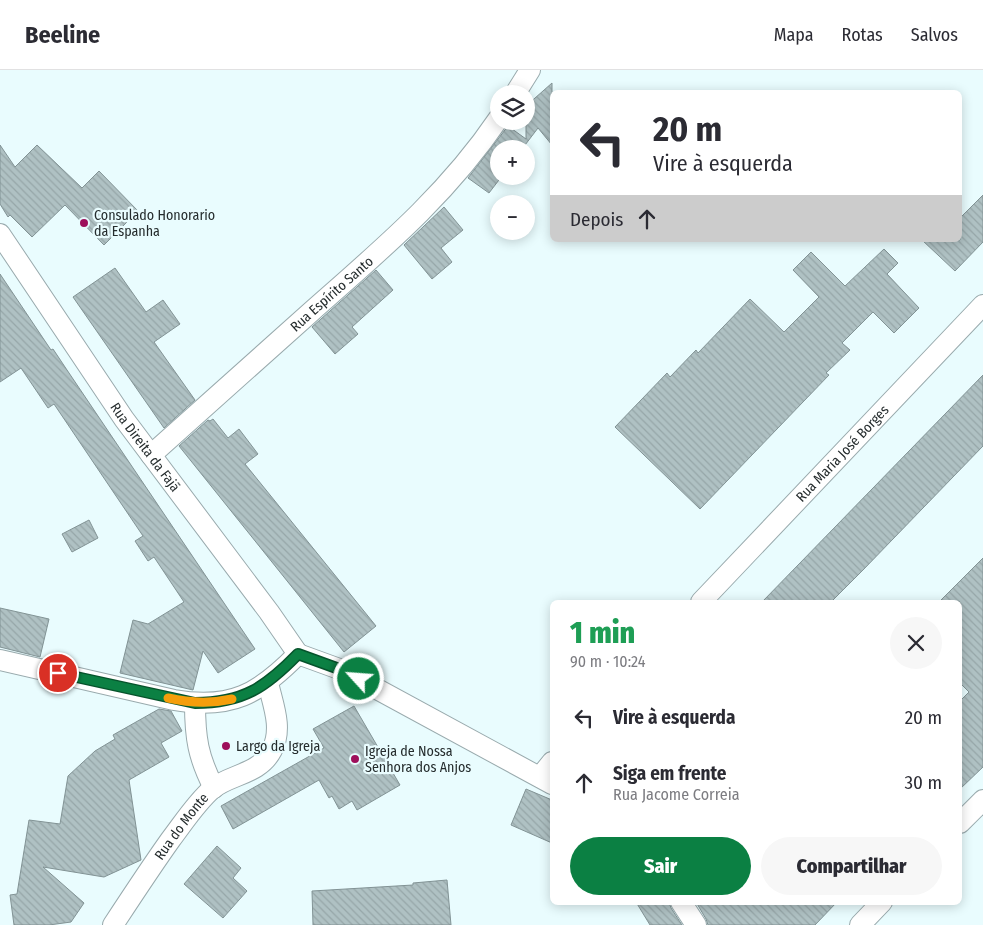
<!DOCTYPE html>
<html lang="pt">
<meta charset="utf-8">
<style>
:root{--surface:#fff;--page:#f7f7f7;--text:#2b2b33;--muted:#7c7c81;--line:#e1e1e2;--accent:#0b8043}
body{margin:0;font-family:"Fira Sans Condensed",sans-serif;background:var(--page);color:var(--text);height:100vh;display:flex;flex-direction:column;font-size:19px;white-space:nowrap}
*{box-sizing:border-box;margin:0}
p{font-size:16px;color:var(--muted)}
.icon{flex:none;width:28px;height:28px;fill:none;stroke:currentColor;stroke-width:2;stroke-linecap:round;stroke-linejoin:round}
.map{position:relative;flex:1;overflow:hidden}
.drawer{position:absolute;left:550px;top:530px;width:412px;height:305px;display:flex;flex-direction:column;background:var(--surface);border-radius:8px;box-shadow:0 2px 12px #0003}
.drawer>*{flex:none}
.banner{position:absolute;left:550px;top:20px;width:412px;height:152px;border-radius:8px;box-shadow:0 2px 12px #0003;background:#fff;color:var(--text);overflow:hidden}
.fabs{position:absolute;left:490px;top:15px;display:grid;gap:10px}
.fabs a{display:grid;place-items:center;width:45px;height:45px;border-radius:50%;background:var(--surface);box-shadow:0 2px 12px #0003;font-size:25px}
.pin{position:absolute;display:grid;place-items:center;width:42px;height:42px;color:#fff;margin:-21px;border:2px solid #fff;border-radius:50%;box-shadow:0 1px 5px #0007}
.me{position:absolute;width:55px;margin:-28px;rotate:296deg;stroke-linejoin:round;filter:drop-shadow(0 0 4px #0008)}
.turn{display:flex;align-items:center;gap:18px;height:105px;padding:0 20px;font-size:22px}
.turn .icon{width:65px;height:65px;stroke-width:2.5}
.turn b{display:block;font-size:35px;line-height:42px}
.then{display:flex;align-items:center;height:48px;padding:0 20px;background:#0003;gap:10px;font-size:19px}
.round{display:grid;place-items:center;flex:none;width:52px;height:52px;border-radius:26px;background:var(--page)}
.summary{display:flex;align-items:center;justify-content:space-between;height:85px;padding:0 20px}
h1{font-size:30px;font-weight:800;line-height:38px;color:#1e9e55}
.action{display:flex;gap:10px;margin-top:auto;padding:10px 20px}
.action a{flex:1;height:58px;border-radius:30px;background:var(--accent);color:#fff;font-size:20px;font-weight:800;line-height:58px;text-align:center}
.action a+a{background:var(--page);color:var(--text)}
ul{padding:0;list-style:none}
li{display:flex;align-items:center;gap:15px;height:65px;padding:0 20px}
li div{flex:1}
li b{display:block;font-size:19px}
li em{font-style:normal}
header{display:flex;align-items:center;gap:30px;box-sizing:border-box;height:70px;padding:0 25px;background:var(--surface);border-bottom:1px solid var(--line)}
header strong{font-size:24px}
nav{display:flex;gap:28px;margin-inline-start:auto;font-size:18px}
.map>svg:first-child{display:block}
</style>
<header>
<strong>Beeline</strong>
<nav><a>Mapa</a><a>Rotas</a><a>Salvos</a></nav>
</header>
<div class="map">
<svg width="983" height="855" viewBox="0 0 983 855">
<defs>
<pattern id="building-back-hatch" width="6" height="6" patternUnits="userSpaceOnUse" patternTransform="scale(1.25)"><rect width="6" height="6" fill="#afc1c3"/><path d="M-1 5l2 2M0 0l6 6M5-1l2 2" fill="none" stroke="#96a6a8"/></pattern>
</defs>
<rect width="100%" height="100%" fill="#e9fcfe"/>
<path fill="url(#building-back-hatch)" stroke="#829395" d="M 552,13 L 552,75 L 538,58 L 522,79 L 499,79 L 499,106 L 502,106 L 489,123 L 468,108 L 508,56 L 526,69 L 526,36 Z
M 0,75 L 15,97 L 37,75 L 82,118 L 99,101 L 138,141 L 104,175 L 65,135 L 32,167 L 10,145 L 8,147 L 0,134 Z
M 983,125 L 983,172 L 955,201 L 922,170 L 960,170 L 960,148 Z
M 444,137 L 463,160 L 441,178 L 452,192 L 432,209 L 404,175 Z
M 884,179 L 898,193 L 887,204 L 919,238 L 894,263 L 873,242 L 842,273 L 850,280 L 826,303 L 829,305 L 700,439 L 615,357 L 667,303 L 670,307 L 696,280 L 698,283 L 750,229 L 784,262 L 819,227 L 793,200 L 811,182 L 845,216 Z
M 115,198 L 146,242 L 163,230 L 180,254 L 154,272 L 195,330 L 164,358 L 73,227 Z
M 376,200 L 393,220 L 352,257 L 358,264 L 335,284 L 312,257 Z
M 0,204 L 51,280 L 53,279 L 67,300 L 255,579 L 218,603 L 203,581 L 193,620 L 120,603 L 133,550 L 148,554 L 184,532 L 154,487 L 148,491 L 135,471 L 143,466 L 54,334 L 48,338 L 21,298 L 0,312 Z
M 983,305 L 983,376 L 863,500 L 831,532 L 762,532 Z
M 213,349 L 228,368 L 239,359 L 258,384 L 245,394 L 376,556 L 344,582 L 179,376 L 208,350 L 210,351 Z
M 89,450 L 98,468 L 72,482 L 62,464 Z
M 983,488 L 983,697 L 960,719 L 960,631 L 969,622 L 960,613 L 960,532 L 939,532 Z
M 0,538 L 49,549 L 40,587 L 0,577 Z
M 354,636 L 400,715 L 357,740 L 352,731 L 339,739 L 332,726 L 329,728 L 319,710 L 233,759 L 221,736 L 324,678 L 313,659 Z
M 159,639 L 171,641 L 182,661 L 161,673 L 169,687 L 129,710 L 141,790 L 104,807 L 43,797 L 84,833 L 71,852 L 49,855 L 14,855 L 10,825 L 17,824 L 29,750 L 60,754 L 68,706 L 95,681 L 115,669 L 113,665 Z
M 526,719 L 552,730 L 552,773 L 511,755 Z
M 217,776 L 241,798 L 233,808 L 247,821 L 223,848 L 184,814 Z
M 447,810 L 451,855 L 313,855 L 312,821 L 413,815 L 413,813 Z
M 636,832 L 669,832 L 671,838 L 682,855 L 650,855 Z
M 696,832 L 837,832 L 815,855 L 708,855 L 706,849 Z"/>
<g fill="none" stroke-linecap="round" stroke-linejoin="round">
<defs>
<g id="street">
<path d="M 515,24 L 530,0"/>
<path id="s1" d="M 0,164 L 124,349 L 269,542 L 298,584"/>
<path id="s2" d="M 151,385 C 205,337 259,289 312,241 C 381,180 447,125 499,48"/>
<path id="s3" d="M 701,532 L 983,235"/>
<path d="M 298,584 L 342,600 L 552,714"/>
<path d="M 0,590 L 174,630 C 231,640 259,624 298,584"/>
<path d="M 195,633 C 195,668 198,687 214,718"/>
<path d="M 540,707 L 552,692"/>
<path d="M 960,753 L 983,730"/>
<path d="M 681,832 L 696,855"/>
<path id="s4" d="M 113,855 C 132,826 151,797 171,769 C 184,752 196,733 212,719 C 230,704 259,705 272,680 C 283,658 273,635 268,613"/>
<path d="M 860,855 L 882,832"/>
</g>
</defs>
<use href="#street" stroke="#99aaad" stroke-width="22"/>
<use href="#street" stroke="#fff" stroke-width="20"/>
</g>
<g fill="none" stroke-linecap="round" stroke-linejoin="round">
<defs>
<path id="route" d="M 58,603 L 195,633 C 243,633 266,617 298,584 L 342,600 L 359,609"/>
</defs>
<use href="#route" stroke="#07532c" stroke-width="12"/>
<use href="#route" stroke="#0b8043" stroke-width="9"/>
<path stroke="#f59e0b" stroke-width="9" d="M 168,628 C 190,633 210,634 232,629"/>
</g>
<g fill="#9e0f5b" stroke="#e9fcfe" stroke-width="2">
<circle cx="84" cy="153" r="5"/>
<circle cx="226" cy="676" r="5"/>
<circle cx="355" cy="689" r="5"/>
</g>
<g text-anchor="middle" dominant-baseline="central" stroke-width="4.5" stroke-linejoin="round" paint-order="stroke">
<g font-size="14" fill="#252c2d" stroke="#e9fcfe" text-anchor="start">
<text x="94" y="145">Consulado Honorario<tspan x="94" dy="16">da Espanha</tspan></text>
<text x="236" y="676">Largo da Igreja</text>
<text x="365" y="681">Igreja de Nossa<tspan x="365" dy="16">Senhora dos Anjos</tspan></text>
</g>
<g font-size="14" fill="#252c2d" stroke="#e9fcfe">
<text stroke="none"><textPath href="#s2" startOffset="242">Rua Espírito Santo</textPath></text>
<text stroke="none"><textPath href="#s1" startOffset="258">Rua Direita da Fajã</textPath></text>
<text stroke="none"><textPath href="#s3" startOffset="205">Rua Maria José Borges</textPath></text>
<text stroke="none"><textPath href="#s4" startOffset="120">Rua do Monte</textPath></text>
</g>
</g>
</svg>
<div class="fabs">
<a><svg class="icon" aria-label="layers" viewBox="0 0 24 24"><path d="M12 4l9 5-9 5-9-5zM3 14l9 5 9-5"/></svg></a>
<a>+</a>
<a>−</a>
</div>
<div class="pin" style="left:58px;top:603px;background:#d93025"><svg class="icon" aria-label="arrive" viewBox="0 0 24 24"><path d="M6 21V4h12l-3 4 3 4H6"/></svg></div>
<svg class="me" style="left:359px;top:609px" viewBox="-20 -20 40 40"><circle r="17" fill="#0b8043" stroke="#fff" stroke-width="3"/><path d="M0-11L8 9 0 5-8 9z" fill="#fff"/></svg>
<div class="banner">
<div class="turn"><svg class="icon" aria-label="left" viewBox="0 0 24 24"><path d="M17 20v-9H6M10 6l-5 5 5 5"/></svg><div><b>20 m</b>Vire à esquerda</div></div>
<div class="then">Depois<svg class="icon" aria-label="ahead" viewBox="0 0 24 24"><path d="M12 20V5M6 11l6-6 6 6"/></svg></div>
</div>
<section class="drawer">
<div class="summary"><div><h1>1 min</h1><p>90 m · 10:24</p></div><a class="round"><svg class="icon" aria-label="close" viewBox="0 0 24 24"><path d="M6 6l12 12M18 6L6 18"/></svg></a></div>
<ul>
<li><svg class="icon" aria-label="left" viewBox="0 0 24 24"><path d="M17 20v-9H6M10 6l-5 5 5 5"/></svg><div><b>Vire à esquerda</b></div><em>20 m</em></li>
<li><svg class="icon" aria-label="ahead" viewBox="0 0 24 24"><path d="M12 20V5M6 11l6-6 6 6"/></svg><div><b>Siga em frente</b><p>Rua Jacome Correia</p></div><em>30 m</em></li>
</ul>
<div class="action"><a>Sair</a><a>Compartilhar</a></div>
</section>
</div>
